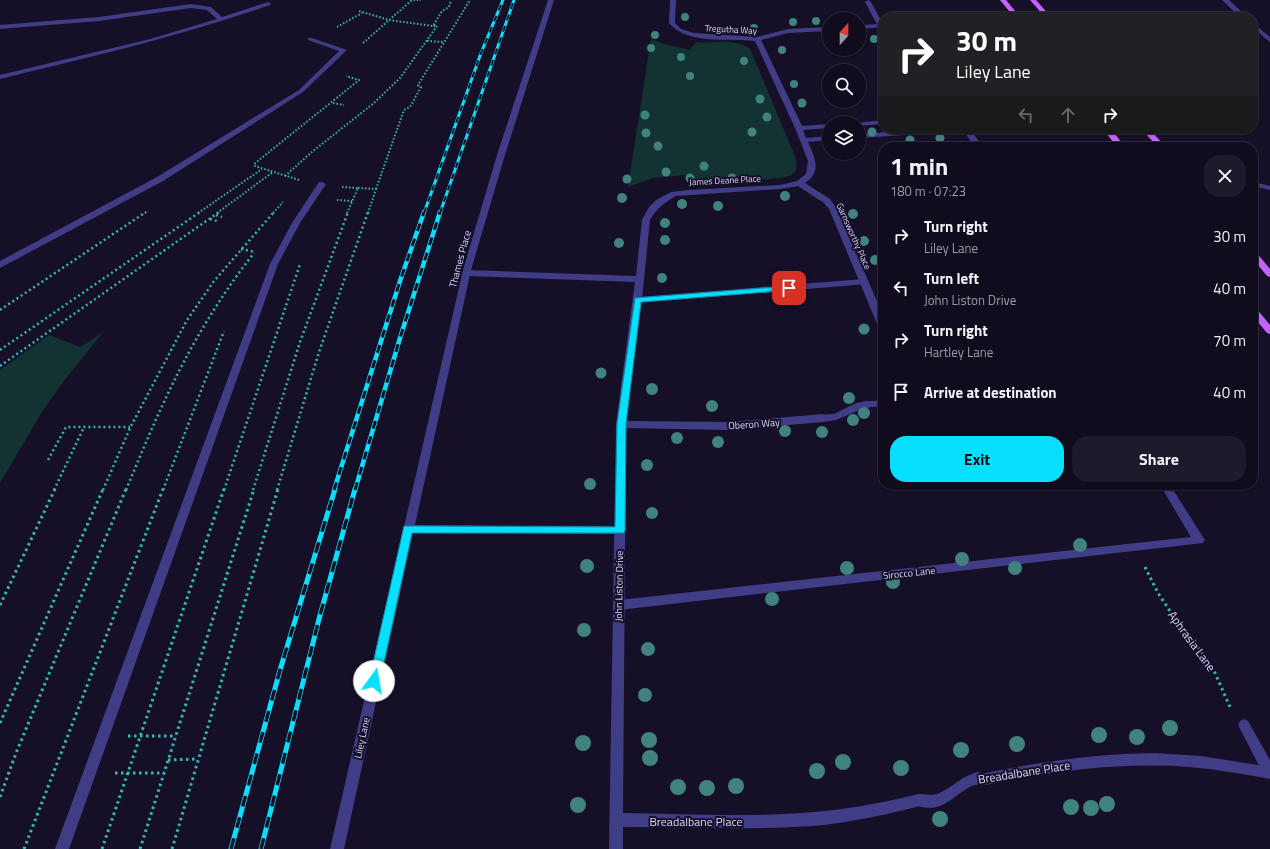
<!DOCTYPE html>
<meta charset="utf-8">
<style>
:root{--surface:#100c1e;--page:#1e1a2b;--text:#f1f3f6;--muted:#9c9ba4;--line:#302c3c;--accent:#07dffc}
body{margin:0;font-family:"Titillium Web",sans-serif;background:var(--page);color:var(--text);height:100vh;display:flex;flex-direction:column;font-size:15px;white-space:nowrap}
*{box-sizing:border-box;margin:0}
p{font-size:13px;color:var(--muted)}
.icon{flex:none;width:22px;height:22px;fill:none;stroke:currentColor;stroke-width:2;stroke-linecap:round;stroke-linejoin:round}
.map{position:relative;flex:1;overflow:hidden}
.side{position:absolute;left:878px;top:142px;width:380px;height:348px;display:flex;flex-direction:column;background:var(--surface);border-radius:16px;box-shadow:0 1px 3px #0004,0 0 0 1px var(--line)}
.side>*{flex:none}
.banner{position:absolute;left:878px;top:12px;width:380px;height:122px;border-radius:16px;box-shadow:0 1px 3px #0004,0 0 0 1px var(--line);background:#202124;color:#fff;overflow:hidden}
.needle{width:26px;rotate:21deg}
.fabs{position:absolute;left:822px;top:12px;display:grid;gap:8px}
.fabs a{display:grid;place-items:center;width:44px;height:44px;border-radius:50%;background:var(--surface);box-shadow:0 1px 3px #0004,0 0 0 1px var(--line);font-size:20px}
.pin{position:absolute;display:grid;place-items:center;width:34px;height:34px;color:#fff;margin:-17px;border-radius:8px;box-shadow:0 2px 6px #0006}
.me{position:absolute;width:44px;margin:-22px;rotate:13deg;stroke-linejoin:round;filter:drop-shadow(0 0 3px #0008)}
.turn{display:flex;align-items:center;gap:14px;height:84px;padding:0 12px;font-size:18px}
.turn .icon{width:52px;height:52px;stroke-width:2.5}
.turn b{display:block;font-size:28px;line-height:34px}
.lanes{display:flex;align-items:center;height:38px;padding:0 12px;background:#0003;justify-content:center;gap:20px;direction:ltr}
.lanes .off{opacity:.35}
.round{display:grid;place-items:center;flex:none;width:42px;height:42px;border-radius:16px;background:var(--page)}
.headline{display:flex;align-items:center;justify-content:space-between;height:68px;padding:0 12px}
h1{font-size:24px;font-weight:700;line-height:30px}
.button{display:flex;gap:8px;margin-top:auto;padding:8px 12px}
.button a{flex:1;height:46px;border-radius:16px;background:var(--accent);color:#111;font-size:16px;font-weight:700;line-height:46px;text-align:center}
.button a+a{background:var(--page);color:var(--text)}
ul{padding:0;list-style:none}
li{display:flex;align-items:center;gap:12px;height:52px;padding:0 12px}
li div{flex:1}
li b{display:block;font-size:15px}
li em{font-style:normal}
.map>svg:first-child{display:block}
</style>
<div class="map">
<svg width="1270" height="849" viewBox="0 0 1270 849">
<rect width="100%" height="100%" fill="#151028"/>
<path fill="#133232" d="M 651,39 L 664,44 L 690,50 L 696,42 C 713,44 734,37 750,49 L 795,156 C 799,170 796,175 782,178 L 735,182 L 688,183 L 685,175 L 653,178 L 628,187 Z
M 103,332 L 63,382 L 42,412 L 0,483 L 0,370 L 49,335 L 80,347 Z"/>
<g fill="none" stroke-linecap="round" stroke-linejoin="round">
<path stroke="#32b9b3" stroke-width="2" stroke-dasharray="1.5 2" stroke-linecap="butt" d="M 359,11 L 389,20 L 433,26 L 442,11 L 449,7 L 451,0
M 337,27 L 362,13
M 427,41 L 444,42
M 363,43 L 412,0 L 421,0
M 333,103 L 344,105
M 285,176 L 313,151 L 374,103 L 400,78 L 437,26 L 433,26
M 299,180 L 255,166 L 254,164 L 359,80 L 346,76
M 342,187 L 358,188 L 347,213
M 358,188 L 376,189 L 368,213
M 376,189 L 404,110 L 410,107 L 421,87 L 418,85 L 470,0
M 337,200 L 352,201
M 145,213 L 148,211
M 198,213 L 262,169
M 217,213 L 273,172
M 273,213 L 283,202"/>
<path stroke="#32b9b3" stroke-width="2.5" stroke-dasharray="2 3" stroke-linecap="butt" d="M 216,215 L 222,217
M 210,219 L 217,221 L 215,222
M 241,249 L 255,252
M 0,310 L 146,212
M 0,350 L 200,212
M 0,366 L 219,212
M 48,460 L 66,427 L 130,427
M 54,490 L 84,427
M 103,490 L 130,428 L 187,320 L 214,281 L 274,212
M 126,490 C 151,429 177,368 212,313 C 225,292 239,272 254,253
M 163,490 L 224,331
M 224,490 L 300,264
M 253,490 L 300,342 L 348,212
M 277,490 L 319,352 L 368,212"/>
<path stroke="#32b9b3" stroke-width="3" stroke-dasharray="2.5 3.5" stroke-linecap="butt" d="M 1145,567 L 1158,593 L 1174,617 L 1212,666 L 1230,707
M 0,605 L 55,489
M 0,723 L 103,489
M 128,736 L 176,736
M 168,760 L 198,759
M 115,773 L 164,773
M 0,797 L 16,753 L 126,489
M 24,849 L 163,489
M 102,849 L 224,489
M 140,849 L 254,489
M 172,849 L 278,489"/>
<path fill="#403c86" fill-rule="evenodd" d="M 548,0 L 554,0 L 505,155 L 471,270 L 415,525 L 620,526 L 624,527 L 625,530 L 624,533 L 620,534 L 413,533 L 344,849 L 330,849 L 463,270 L 497,155 Z
M 868,0 L 871,2 L 883,24 L 883,32 L 880,30 L 865,2 Z
M 268,2 L 271,4 L 270,5 C 182,36 91,57 0,79 L 0,75 L 150,39 L 217,19 L 207,10 L 191,8 L 99,21 L 0,29 L 0,25 L 99,17 L 191,4 L 211,7 L 222,17 Z
M 308,38 L 312,38 L 347,50 L 303,92 L 163,181 L 0,268 L 0,261 L 157,177 L 299,90 L 339,51 L 308,40 Z
M 963,129 L 971,129 L 982,147 L 974,147 Z
M 319,182 L 322,182 L 326,184 L 300,223 L 278,264 L 69,849 L 55,849 L 270,264 L 292,223 Z
M 864,279 L 868,282 L 867,284 L 638,303 L 634,300 L 638,297 Z
M 866,401 L 873,401 L 878,404 L 876,406 L 862,409 L 836,420 L 823,422 L 818,418 L 819,415 L 834,414 L 856,403 Z
M 1160,485 L 1170,485 L 1203,537 L 1205,540 L 1203,543 L 619,610 L 615,608 L 613,605 L 615,602 L 619,600 L 1191,537 Z
M 1244,719 L 1248,721 L 1270,760 L 1270,779 L 1265,777 L 1238,725 L 1240,721 Z
M 977,772 L 991,775 L 993,779 L 991,783 C 984,786 978,783 972,786 C 951,796 943,815 915,805 L 913,800 L 915,795 C 923,792 930,797 937,794 C 952,788 960,777 977,772 Z"/>
<path fill="#403c86" fill-rule="evenodd" d="M 670,0 L 676,0 L 675,23 L 681,29 L 694,33 L 757,37 L 788,29 L 829,27 L 829,31 L 788,33 L 761,40 L 802,126 L 829,124 L 829,128 L 803,130 L 806,138 L 829,136 L 829,140 L 808,142 C 815,158 822,172 805,183 L 830,199 L 837,209 L 883,315 L 883,329 L 878,326 L 829,209 L 824,203 L 798,186 L 780,189 L 676,196 C 664,203 657,208 650,220 L 642,300 L 626,421 L 728,422 L 823,414 L 828,418 L 823,422 L 728,430 L 626,428 L 623,813 C 690,814 758,818 824,811 C 857,808 888,801 920,794 L 925,795 L 927,800 L 925,805 L 920,806 C 889,814 857,821 824,825 C 758,831 690,827 623,827 L 623,849 L 609,849 L 616,424 L 635,282 L 466,276 L 462,273 L 466,270 L 636,276 L 642,220 L 649,207 L 656,200 L 671,192 L 688,190 L 780,185 L 797,181 L 806,174 L 808,161 L 795,128 L 755,41 C 728,38 687,45 669,23 Z
M 1222,0 L 1229,0 L 1247,17 L 1240,17 Z
M 1253,23 L 1270,37 L 1270,42 L 1253,28 Z
M 859,25 L 881,24 L 883,25 L 883,27 L 859,29 Z
M 883,120 L 883,124 L 859,126 L 859,123 L 856,123 Z
M 931,129 L 968,129 L 964,131 L 859,138 L 859,134 Z
M 1253,182 L 1270,186 L 1270,190 L 1253,186 Z
M 883,399 L 883,405 L 873,407 L 868,404 L 870,402 Z
M 1155,753 L 1201,756 L 1270,767 L 1270,779 C 1243,774 1216,769 1189,767 C 1121,762 1052,771 986,785 L 981,783 L 979,779 L 981,775 L 986,773 C 1042,761 1098,754 1155,753 Z"/>
<path fill="#c561fd" fill-rule="evenodd" d="M 1000,0 L 1006,0 L 1020,17 L 1014,17 Z
M 1030,0 L 1036,0 L 1051,17 L 1045,17 Z
M 1103,129 L 1111,129 L 1125,147 L 1117,147 Z
M 1141,129 L 1149,129 L 1166,147 L 1158,147 Z
M 1253,251 L 1256,252 L 1270,269 L 1270,277 L 1267,276 L 1253,259 Z
M 1253,307 L 1256,308 L 1270,325 L 1270,334 L 1267,333 L 1253,316 Z"/>
<defs>
<path id="rail-far2" d="M 424,213 L 481,53 L 503,0
M 440,213 L 514,0"/>
<path id="rail-far1" d="M 334,490 L 400,281 L 424,212
M 355,490 L 400,338 L 440,212"/>
<path id="rail" d="M 231,849 L 280,670 L 335,489
M 261,849 L 319,619 L 355,489"/>
</defs>
<use href="#rail-far2" stroke="#07dffc" stroke-width="3"/>
<use href="#rail-far1" stroke="#07dffc" stroke-width="4.5"/>
<use href="#rail" stroke="#07dffc" stroke-width="5"/>
<use href="#rail-far2" stroke="#151028" stroke-width="2" stroke-dasharray="6" stroke-linecap="butt"/>
<use href="#rail-far1" stroke="#151028" stroke-width="3" stroke-dasharray="8" stroke-linecap="butt"/>
<use href="#rail" stroke="#151028" stroke-width="3.5" stroke-dasharray="11" stroke-linecap="butt"/>
</g>
<g fill="#40827d">
<circle cx="685" cy="17" r="4"/>
<circle cx="816" cy="21" r="4"/>
<circle cx="793" cy="22" r="4"/>
<circle cx="754" cy="28" r="4"/>
<circle cx="725" cy="30" r="4"/>
<circle cx="655" cy="35" r="4"/>
<circle cx="874" cy="39" r="4"/>
<circle cx="651" cy="48" r="4"/>
<circle cx="782" cy="50" r="4"/>
<circle cx="681" cy="57" r="4"/>
<circle cx="744" cy="61" r="4"/>
<circle cx="690" cy="76" r="4"/>
<circle cx="794" cy="84" r="4"/>
<circle cx="760" cy="99" r="4.5"/>
<circle cx="802" cy="103" r="4.5"/>
<circle cx="645" cy="115" r="4.5"/>
<circle cx="767" cy="117" r="4.5"/>
<circle cx="752" cy="132" r="4.5"/>
<circle cx="872" cy="132" r="4.5"/>
<circle cx="646" cy="133" r="4.5"/>
<circle cx="940" cy="138" r="4.5"/>
<circle cx="910" cy="140" r="4.5"/>
<circle cx="658" cy="146" r="4.5"/>
<circle cx="704" cy="166" r="4.5"/>
<circle cx="666" cy="172" r="4.5"/>
<circle cx="690" cy="178" r="4.5"/>
<circle cx="732" cy="178" r="4.5"/>
<circle cx="627" cy="179" r="4.5"/>
<circle cx="785" cy="196" r="5"/>
<circle cx="622" cy="198" r="5"/>
<circle cx="682" cy="204" r="5"/>
<circle cx="718" cy="206" r="5"/>
<circle cx="853" cy="214" r="5"/>
<circle cx="665" cy="223" r="5"/>
<circle cx="665" cy="240" r="5"/>
<circle cx="864" cy="241" r="5"/>
<circle cx="619" cy="243" r="5"/>
<circle cx="875" cy="260" r="5"/>
<circle cx="662" cy="278" r="5"/>
<circle cx="864" cy="329" r="5.5"/>
<circle cx="601" cy="373" r="5.5"/>
<circle cx="652" cy="389" r="6"/>
<circle cx="849" cy="398" r="6"/>
<circle cx="712" cy="406" r="6"/>
<circle cx="864" cy="413" r="6"/>
<circle cx="853" cy="420" r="6"/>
<circle cx="785" cy="431" r="6"/>
<circle cx="822" cy="432" r="6"/>
<circle cx="677" cy="438" r="6"/>
<circle cx="718" cy="442" r="6"/>
<circle cx="647" cy="465" r="6"/>
<circle cx="590" cy="484" r="6"/>
<circle cx="652" cy="513" r="6"/>
<circle cx="1080" cy="545" r="7"/>
<circle cx="962" cy="559" r="7"/>
<circle cx="587" cy="566" r="7"/>
<circle cx="847" cy="568" r="7"/>
<circle cx="1015" cy="568" r="7"/>
<circle cx="893" cy="582" r="7"/>
<circle cx="772" cy="599" r="7"/>
<circle cx="584" cy="630" r="7"/>
<circle cx="648" cy="649" r="7"/>
<circle cx="645" cy="695" r="7"/>
<circle cx="1170" cy="728" r="8"/>
<circle cx="1099" cy="735" r="8"/>
<circle cx="1137" cy="737" r="8"/>
<circle cx="649" cy="740" r="8"/>
<circle cx="583" cy="743" r="8"/>
<circle cx="1017" cy="744" r="8"/>
<circle cx="961" cy="750" r="8"/>
<circle cx="650" cy="758" r="8"/>
<circle cx="843" cy="762" r="8"/>
<circle cx="901" cy="768" r="8"/>
<circle cx="817" cy="771" r="8"/>
<circle cx="736" cy="786" r="8"/>
<circle cx="678" cy="787" r="8"/>
<circle cx="707" cy="788" r="8"/>
<circle cx="1107" cy="804" r="8"/>
<circle cx="578" cy="805" r="8"/>
<circle cx="1071" cy="807" r="8"/>
<circle cx="1091" cy="808" r="8"/>
<circle cx="940" cy="819" r="8"/>
</g>
<path fill="#07dffc" stroke="#0591a4" d="M 789,286 L 792,287 L 792,290 L 641,302 L 626,424 L 625,530 L 624,533 L 412,533 L 380,681 L 378,685 L 374,686 L 370,685 L 369,681 L 404,526 L 615,527 L 617,424 L 635,298 Z"/>
<g text-anchor="middle" dominant-baseline="central" stroke-width="4" stroke-linejoin="round" paint-order="stroke">
<g font-size="9" fill="#ddd8fe" stroke="#151028">
<text transform="translate(731 29) rotate(3)">Tregutha Way</text>
<text transform="translate(725 180) rotate(-3)">James Deane Place</text>
<text transform="translate(854 236) rotate(66)">Garnsworthy Place</text>
</g>
<g font-size="10" fill="#ddd8fe" stroke="#151028">
<text transform="translate(460 259) rotate(-75)">Thames Place</text>
<text transform="translate(754 424) rotate(-4)">Oberon Way</text>
<text transform="translate(909 573) rotate(-6)">Sirocco Lane</text>
<text transform="translate(619 586) rotate(-89)">John Liston Drive</text>
<text transform="translate(362 738) rotate(-78)">Liley Lane</text>
</g>
<g font-size="12" fill="#ddd8fe" stroke="#151028">
<text transform="translate(1192 641) rotate(54)">Aphrasia Lane</text>
<text transform="translate(1024 772) rotate(-9)">Breadalbane Place</text>
<text x="696" y="821">Breadalbane Place</text>
</g>
</g>
</svg>
<div class="fabs">
<a><svg class="needle" viewBox="-14 -14 28 28"><path d="M0-13l5 13h-10z" fill="#e53935"/><path d="M0 13l5-13h-10z" fill="#9c9ba4"/></svg></a>
<a><svg class="icon" aria-label="search" viewBox="0 0 24 24"><circle cx="10" cy="10" r="6"/><path d="M15 15l6 6"/></svg></a>
<a><svg class="icon" aria-label="layers" viewBox="0 0 24 24"><path d="M12 4l9 5-9 5-9-5zM3 14l9 5 9-5"/></svg></a>
</div>
<div class="pin" style="left:789px;top:288px;background:#d93025"><svg class="icon" aria-label="arrive" viewBox="0 0 24 24"><path d="M6 21V4h12l-3 4 3 4H6"/></svg></div>
<svg class="me" style="left:374px;top:681px" viewBox="-20 -20 40 40"><circle r="19" fill="#fff"/><path d="M0-13L10 11 0 6-10 11z" fill="#07dffc"/></svg>
<div class="banner">
<div class="turn"><svg class="icon" aria-label="right" viewBox="0 0 24 24"><path d="M7 20v-9h11M14 6l5 5-5 5"/></svg><div><b>30 m</b>Liley Lane</div></div>
<div class="lanes"><svg class="icon off" aria-label="left" viewBox="0 0 24 24"><path d="M17 20v-9H6M10 6l-5 5 5 5"/></svg><svg class="icon off" aria-label="ahead" viewBox="0 0 24 24"><path d="M12 20V5M6 11l6-6 6 6"/></svg><svg class="icon" aria-label="right" viewBox="0 0 24 24"><path d="M7 20v-9h11M14 6l5 5-5 5"/></svg></div>
</div>
<section class="side">
<div class="headline"><div><h1>1 min</h1><p>180 m · 07:23</p></div><a class="round"><svg class="icon" aria-label="close" viewBox="0 0 24 24"><path d="M6 6l12 12M18 6L6 18"/></svg></a></div>
<ul>
<li><svg class="icon" aria-label="right" viewBox="0 0 24 24"><path d="M7 20v-9h11M14 6l5 5-5 5"/></svg><div><b>Turn right</b><p>Liley Lane</p></div><em>30 m</em></li>
<li><svg class="icon" aria-label="left" viewBox="0 0 24 24"><path d="M17 20v-9H6M10 6l-5 5 5 5"/></svg><div><b>Turn left</b><p>John Liston Drive</p></div><em>40 m</em></li>
<li><svg class="icon" aria-label="right" viewBox="0 0 24 24"><path d="M7 20v-9h11M14 6l5 5-5 5"/></svg><div><b>Turn right</b><p>Hartley Lane</p></div><em>70 m</em></li>
<li><svg class="icon" aria-label="arrive" viewBox="0 0 24 24"><path d="M6 21V4h12l-3 4 3 4H6"/></svg><div><b>Arrive at destination</b></div><em>40 m</em></li>
</ul>
<div class="button"><a>Exit</a><a>Share</a></div>
</section>
</div>
